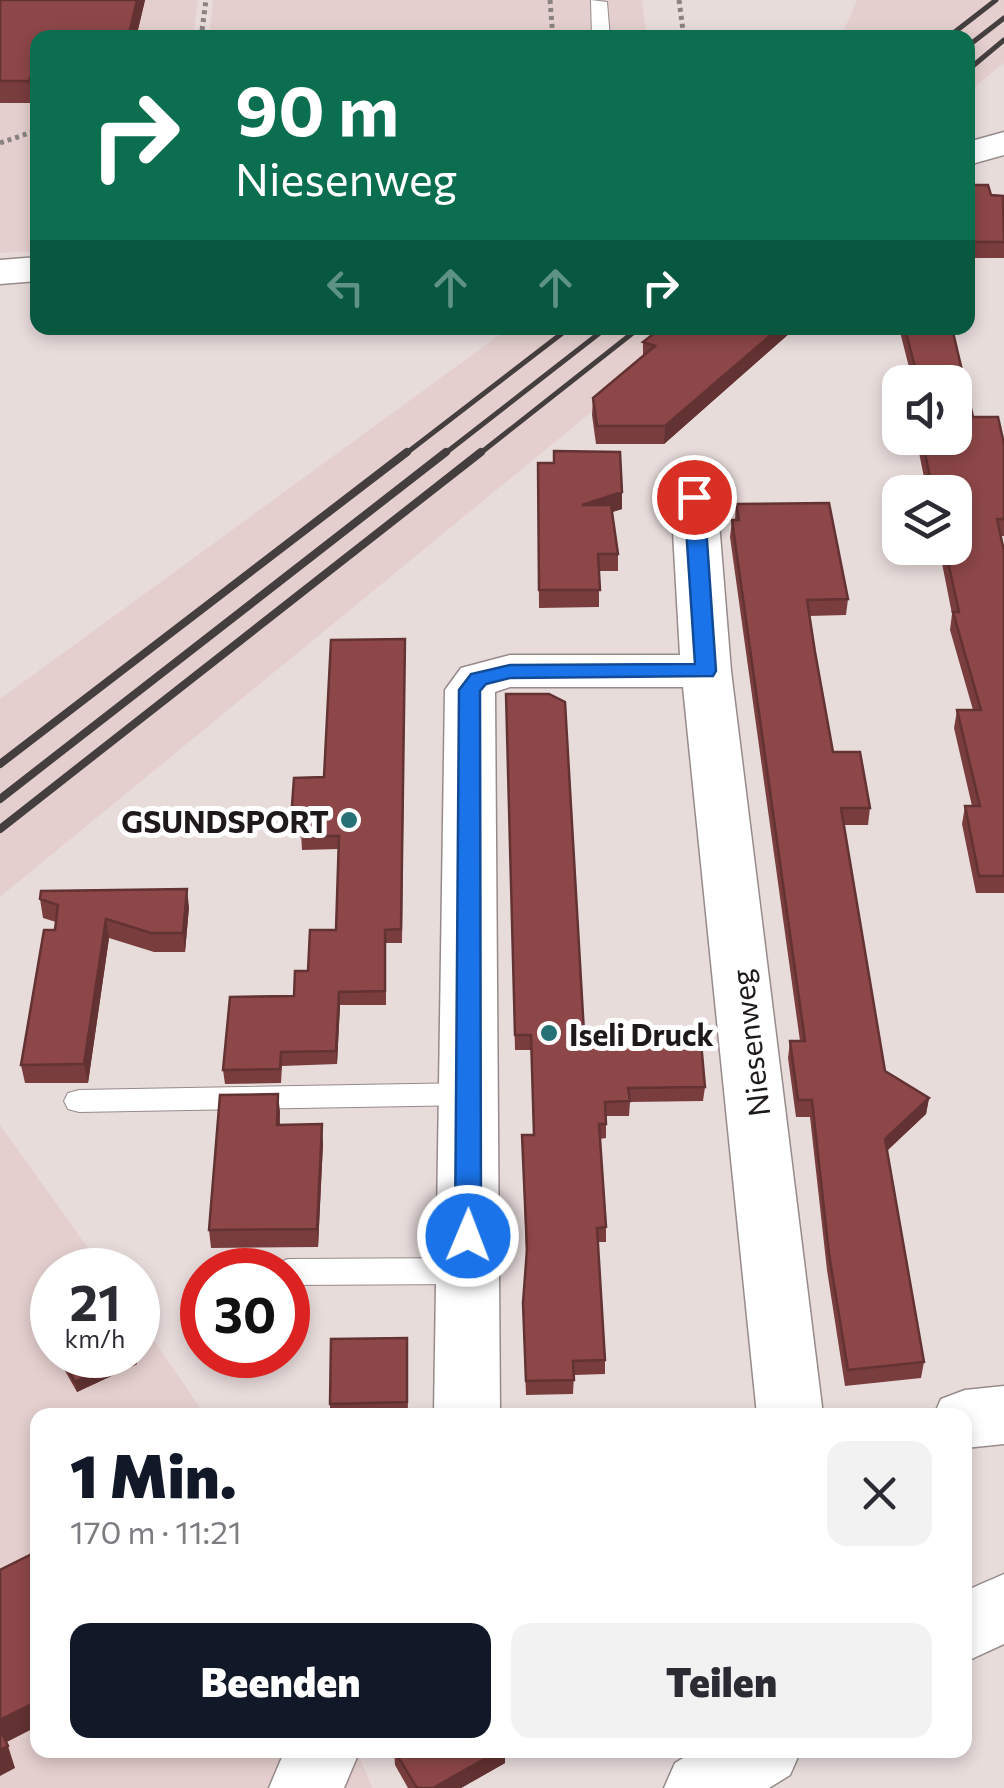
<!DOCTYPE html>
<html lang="de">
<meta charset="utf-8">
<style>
:root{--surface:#fff;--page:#f2f2f3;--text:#2b2b33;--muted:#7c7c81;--accent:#111827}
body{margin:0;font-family:Commissioner,sans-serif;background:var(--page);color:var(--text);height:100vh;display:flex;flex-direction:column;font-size:38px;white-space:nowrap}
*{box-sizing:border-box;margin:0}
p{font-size:32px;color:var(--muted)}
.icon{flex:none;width:55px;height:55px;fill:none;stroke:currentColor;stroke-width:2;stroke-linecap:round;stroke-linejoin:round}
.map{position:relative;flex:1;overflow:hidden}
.drawer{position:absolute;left:30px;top:1408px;width:942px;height:350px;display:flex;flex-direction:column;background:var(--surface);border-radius:20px;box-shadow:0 5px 15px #0003}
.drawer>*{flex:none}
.guide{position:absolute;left:30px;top:30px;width:945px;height:305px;border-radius:20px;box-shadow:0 5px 15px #0003;background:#0b6e4f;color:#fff;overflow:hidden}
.controls{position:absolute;left:882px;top:365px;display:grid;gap:20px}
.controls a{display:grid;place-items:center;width:90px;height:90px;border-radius:20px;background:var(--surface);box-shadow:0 5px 15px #0003;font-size:50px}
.speed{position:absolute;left:30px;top:1248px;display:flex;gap:20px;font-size:50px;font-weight:700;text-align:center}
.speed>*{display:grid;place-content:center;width:130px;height:130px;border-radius:50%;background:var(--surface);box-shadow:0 5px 15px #0003;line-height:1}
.speed small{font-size:25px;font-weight:400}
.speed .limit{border:15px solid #d22;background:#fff;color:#111}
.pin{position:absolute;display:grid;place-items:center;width:85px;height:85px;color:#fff;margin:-42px;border:5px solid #fff;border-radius:50%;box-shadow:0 2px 10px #0007}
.me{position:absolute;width:110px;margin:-55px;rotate:1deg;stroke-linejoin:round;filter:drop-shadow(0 0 8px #0008)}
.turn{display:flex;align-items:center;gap:35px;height:210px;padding:0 40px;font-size:45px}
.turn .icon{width:130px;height:130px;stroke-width:2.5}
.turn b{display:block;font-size:70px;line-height:85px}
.lanes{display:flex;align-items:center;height:95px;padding:0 40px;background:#0003;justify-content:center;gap:50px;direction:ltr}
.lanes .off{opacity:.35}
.round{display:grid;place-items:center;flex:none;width:105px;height:105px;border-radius:20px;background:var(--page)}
.headline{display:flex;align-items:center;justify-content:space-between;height:170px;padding:0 40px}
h1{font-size:60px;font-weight:800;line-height:75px;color:var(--accent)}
.action{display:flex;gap:20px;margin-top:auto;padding:20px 40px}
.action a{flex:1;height:115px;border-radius:20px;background:var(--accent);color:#fff;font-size:40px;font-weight:800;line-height:115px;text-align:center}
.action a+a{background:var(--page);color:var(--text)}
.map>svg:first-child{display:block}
</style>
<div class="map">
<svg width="1004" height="1788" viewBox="0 0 1004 1788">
<rect width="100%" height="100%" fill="#e8dcdb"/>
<path fill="#e4cfce" d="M 0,0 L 198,0 L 193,37 L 38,38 L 37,251 L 0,253 Z
M 213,0 L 642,0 L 647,37 L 209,38 Z
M 857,0 L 1004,0 L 1004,63 L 968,92 L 968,38 L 841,37 Z
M 509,328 L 678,328 L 650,364 L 0,897 L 0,699 Z
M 0,1125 L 104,1270 L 52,1270 L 52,1355 L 138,1355 L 138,1317 L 205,1415 L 38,1415 L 38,1750 L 356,1750 L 373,1788 L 0,1788 Z"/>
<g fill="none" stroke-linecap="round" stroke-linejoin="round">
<defs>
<path id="service" d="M 591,0 L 607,2 L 610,38 L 592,38 Z
M 470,1083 L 481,1086 L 485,1094 L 481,1102 L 470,1105 L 79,1112 L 68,1109 L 64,1101 L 68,1093 L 79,1090 Z
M 468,1258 L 479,1262 L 484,1271 L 479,1280 L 468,1284 L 288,1285 L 288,1270 L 273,1270 L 277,1263 L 288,1259 Z"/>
<path id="minor" d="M 1004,132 L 1004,155 L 968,165 L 968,142 Z
M 38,257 L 38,281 L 0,284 L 0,260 Z
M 694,483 L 710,487 L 717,497 L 731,671 L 823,1415 L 757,1415 L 683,687 L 510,687 L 495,692 L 500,1415 L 434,1415 L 445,690 L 461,668 L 510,655 L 680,655 L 671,497 L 678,487 Z
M 1004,1386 L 1004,1444 L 965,1448 L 965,1415 L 934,1415 L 941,1399 L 965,1390 Z
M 285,1750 L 360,1750 L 344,1788 L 269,1788 Z"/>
<path id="tertiary" d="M 1004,1574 L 1004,1644 L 965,1662 L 965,1591 Z
M 696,1750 L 801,1750 L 790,1775 L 769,1788 L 664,1788 L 675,1763 Z"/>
</defs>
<use href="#service" stroke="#968b8a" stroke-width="2"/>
<use href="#minor" stroke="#968b8a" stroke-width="3"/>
<use href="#tertiary" stroke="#968b8a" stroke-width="3"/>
<path stroke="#8a8281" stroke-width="5" stroke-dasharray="4 4" stroke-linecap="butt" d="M 550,0 L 553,38
M 679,0 L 684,38
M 201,38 L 206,0
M 0,143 L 38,130"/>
<use href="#service" fill="#fff" fill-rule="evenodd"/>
<use href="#minor" fill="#fff" fill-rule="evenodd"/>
<use href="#tertiary" fill="#fff" fill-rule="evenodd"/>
<path stroke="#443f3e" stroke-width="5" d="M 947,38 L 996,0
M 968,46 L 1004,18
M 968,70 L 1004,40
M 404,455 L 569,328
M 443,455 L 606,328
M 478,455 L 639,328"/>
<path stroke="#443f3e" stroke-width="8" d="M 0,764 L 407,452
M 0,799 L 446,452
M 0,829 L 481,452"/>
</g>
<path fill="#793d3e" d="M 0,0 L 145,0 L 136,38 L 38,38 L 32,103 L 0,103 Z
M 968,185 L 1004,201 L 1004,258 L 968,258 Z
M 661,328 L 803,328 L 795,334 L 791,332 L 664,444 L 596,444 L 592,415 L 593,398 L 643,356 L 643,342 Z
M 899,328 L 956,328 L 954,339 L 973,417 L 1004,444 L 1004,536 L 1001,536 L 1004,551 L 1004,893 L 976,893 L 962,824 L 965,806 L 972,806 L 954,728 L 957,710 L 973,710 L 950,630 L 952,614 L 939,548 L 955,548 L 955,492 L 927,492 L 916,438 L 955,438 L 955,382 L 909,382 L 910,379 L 912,379 Z
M 538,463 L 622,509 L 612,512 L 618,554 L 618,571 L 599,571 L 599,607 L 539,608 Z
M 736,504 L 848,599 L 846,615 L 809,616 L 833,752 L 870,808 L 868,825 L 844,825 L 885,1071 L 929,1098 L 926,1114 L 887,1151 L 924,1362 L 921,1378 L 845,1386 L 827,1270 L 810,1117 L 796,1117 L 788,1058 L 790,1041 L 800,1041 L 730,537 L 732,520 L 735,520 Z
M 405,639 L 402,943 L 386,943 L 386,1005 L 340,1005 L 337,1064 L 282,1066 L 281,1083 L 225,1084 L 223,1070 L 294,996 L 308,971 L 336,930 L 339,849 L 302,850 L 301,833 L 292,833 L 291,820 L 324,777 Z
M 506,694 L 584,1033 L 705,1087 L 703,1101 L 630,1102 L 629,1116 L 606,1116 L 606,1138 L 600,1139 L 606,1227 L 606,1242 L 598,1242 L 605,1360 L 605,1374 L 574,1375 L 573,1394 L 526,1395 L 523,1317 L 526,1256 L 522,1135 L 534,1135 L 531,1050 L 515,1050 Z
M 40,899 L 189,907 L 185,952 L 154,952 L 109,938 L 88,1083 L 25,1083 L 21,1065 L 56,922 L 43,918 Z
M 278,1094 L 280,1125 L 323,1143 L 318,1247 L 211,1248 L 209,1230 Z
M 407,1338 L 408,1415 L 330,1415 L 330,1404 Z
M 56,1355 L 135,1355 L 137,1364 L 77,1392 Z
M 394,1750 L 505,1750 L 505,1763 L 461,1788 L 408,1788 L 395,1765 Z"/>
<path fill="#633232" d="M 137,0 L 145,0 L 136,38 L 130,38 Z
M 38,56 L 38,88 L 32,103 L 29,81 Z
M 779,328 L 791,328 L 791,332 L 664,444 L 665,426 Z
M 622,492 L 622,509 L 582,522 L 582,505 Z
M 187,889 L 189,907 L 185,952 L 183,933 Z
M 106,919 L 109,938 L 88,1083 L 84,1064 Z
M 339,992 L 340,1005 L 337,1064 L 336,1051 Z
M 278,1094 L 280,1112 L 279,1143 L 277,1125 Z
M 929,1098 L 926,1114 L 882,1155 L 885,1139 Z
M 322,1124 L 323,1143 L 318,1247 L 317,1229 Z
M 133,1355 L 135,1355 L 137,1364 L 77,1392 L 75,1382 Z
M 38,1701 L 38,1726 L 3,1744 L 0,1734 L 0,1720 Z
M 8,1746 L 15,1768 L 0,1776 L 0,1750 Z
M 500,1750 L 505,1750 L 505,1763 L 461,1788 L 433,1788 Z"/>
<path fill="#8d4748" stroke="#633232" stroke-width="2.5" d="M 0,0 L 137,0 L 129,34 L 45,35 L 44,38 L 38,38 L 38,56 L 29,81 L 0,81 Z
M 968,185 L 988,185 L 991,195 L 1003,196 L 1004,242 L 968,242 Z
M 661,328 L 779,328 L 665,426 L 597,426 L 593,398 L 655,346 L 643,342 Z
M 905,328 L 952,328 L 973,417 L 998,417 L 1004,444 L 1004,519 L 997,519 L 1004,551 L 1004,876 L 979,876 L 965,806 L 980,806 L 957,710 L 981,710 L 953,612 L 959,612 L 945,548 L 955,548 L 955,492 L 933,492 L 922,438 L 955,438 L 955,382 L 910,382 L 910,379 L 918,379 Z
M 554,451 L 620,452 L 622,492 L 582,505 L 611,505 L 618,554 L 598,554 L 600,590 L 539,590 L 538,463 L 554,463 Z
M 829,503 L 848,599 L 807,600 L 815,652 L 833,752 L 860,752 L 870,808 L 841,808 L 885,1071 L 929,1098 L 885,1139 L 924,1362 L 848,1370 L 829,1254 L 812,1100 L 798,1100 L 790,1041 L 805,1041 L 732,520 L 739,520 L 736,504 Z
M 405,639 L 401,929 L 385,930 L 385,991 L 339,992 L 336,1051 L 281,1052 L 280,1069 L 223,1070 L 230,997 L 294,996 L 295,971 L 308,971 L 310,930 L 336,930 L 339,836 L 301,836 L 302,820 L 291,820 L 294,778 L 324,777 L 331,640 Z
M 506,694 L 549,694 L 565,702 L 584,1033 L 700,1031 L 705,1087 L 628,1088 L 630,1101 L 605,1102 L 606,1124 L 599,1124 L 606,1227 L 597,1228 L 605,1360 L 573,1361 L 574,1380 L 526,1381 L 523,1303 L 527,1249 L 522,1135 L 534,1135 L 531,1035 L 515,1035 Z
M 187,889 L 183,933 L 151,933 L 106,919 L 84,1064 L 21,1065 L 44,930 L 55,930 L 58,905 L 40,899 L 41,891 Z
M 278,1094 L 277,1125 L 322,1124 L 317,1229 L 209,1230 L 220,1095 Z
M 407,1338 L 407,1402 L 330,1404 L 331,1339 Z
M 59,1355 L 133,1355 L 75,1382 Z
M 38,1551 L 38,1701 L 0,1720 L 0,1570 Z
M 0,1729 L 8,1746 L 0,1750 Z
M 394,1750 L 500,1750 L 433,1788 L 417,1788 Z"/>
<path fill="#1a73e8" stroke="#114b97" stroke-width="2.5" d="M 694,492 L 704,497 L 716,671 L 713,676 L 510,678 L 486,684 L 480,691 L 481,1236 L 477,1243 L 468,1246 L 459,1243 L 455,1236 L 459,690 L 471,674 L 510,665 L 695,664 L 684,497 Z"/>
<g fill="#267175" stroke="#fff" stroke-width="4">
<circle cx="349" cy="820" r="10"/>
<circle cx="549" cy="1033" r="10"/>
</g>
<g text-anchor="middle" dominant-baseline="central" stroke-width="10" stroke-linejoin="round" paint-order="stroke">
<g font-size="30" font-weight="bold" fill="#1e1a1a" stroke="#fff" text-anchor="end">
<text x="329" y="820">GSUNDSPORT</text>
<text x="569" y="1033" text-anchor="start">Iseli Druck</text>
</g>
<g font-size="30" fill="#1e1a1a" stroke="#fff">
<text transform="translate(749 1043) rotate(-97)">Niesenweg</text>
</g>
</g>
</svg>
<div class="controls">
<a><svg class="icon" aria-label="sound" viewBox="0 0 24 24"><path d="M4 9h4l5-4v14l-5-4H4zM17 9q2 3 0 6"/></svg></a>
<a><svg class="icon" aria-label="layers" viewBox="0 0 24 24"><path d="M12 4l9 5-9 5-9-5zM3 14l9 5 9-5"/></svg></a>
</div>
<div class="speed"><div>21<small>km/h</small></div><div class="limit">30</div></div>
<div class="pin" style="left:694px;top:497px;background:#d93025"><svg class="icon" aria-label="arrive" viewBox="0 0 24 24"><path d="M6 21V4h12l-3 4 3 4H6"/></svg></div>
<svg class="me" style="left:468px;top:1236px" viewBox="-20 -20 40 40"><circle r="17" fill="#1a73e8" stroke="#fff" stroke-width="3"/><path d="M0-11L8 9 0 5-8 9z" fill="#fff"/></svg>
<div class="guide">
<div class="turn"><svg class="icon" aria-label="right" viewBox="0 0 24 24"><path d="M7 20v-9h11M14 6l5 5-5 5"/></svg><div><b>90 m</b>Niesenweg</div></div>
<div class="lanes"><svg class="icon off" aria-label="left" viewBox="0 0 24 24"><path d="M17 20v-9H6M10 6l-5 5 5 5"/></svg><svg class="icon off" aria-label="ahead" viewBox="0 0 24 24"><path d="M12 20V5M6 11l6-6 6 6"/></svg><svg class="icon off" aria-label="ahead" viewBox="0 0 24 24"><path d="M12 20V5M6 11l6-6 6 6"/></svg><svg class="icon" aria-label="right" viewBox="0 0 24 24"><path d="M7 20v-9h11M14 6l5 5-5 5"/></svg></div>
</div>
<section class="drawer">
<div class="headline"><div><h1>1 Min.</h1><p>170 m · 11:21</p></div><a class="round"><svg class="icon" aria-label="close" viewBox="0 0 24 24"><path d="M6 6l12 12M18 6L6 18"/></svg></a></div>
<div class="action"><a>Beenden</a><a>Teilen</a></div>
</section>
</div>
